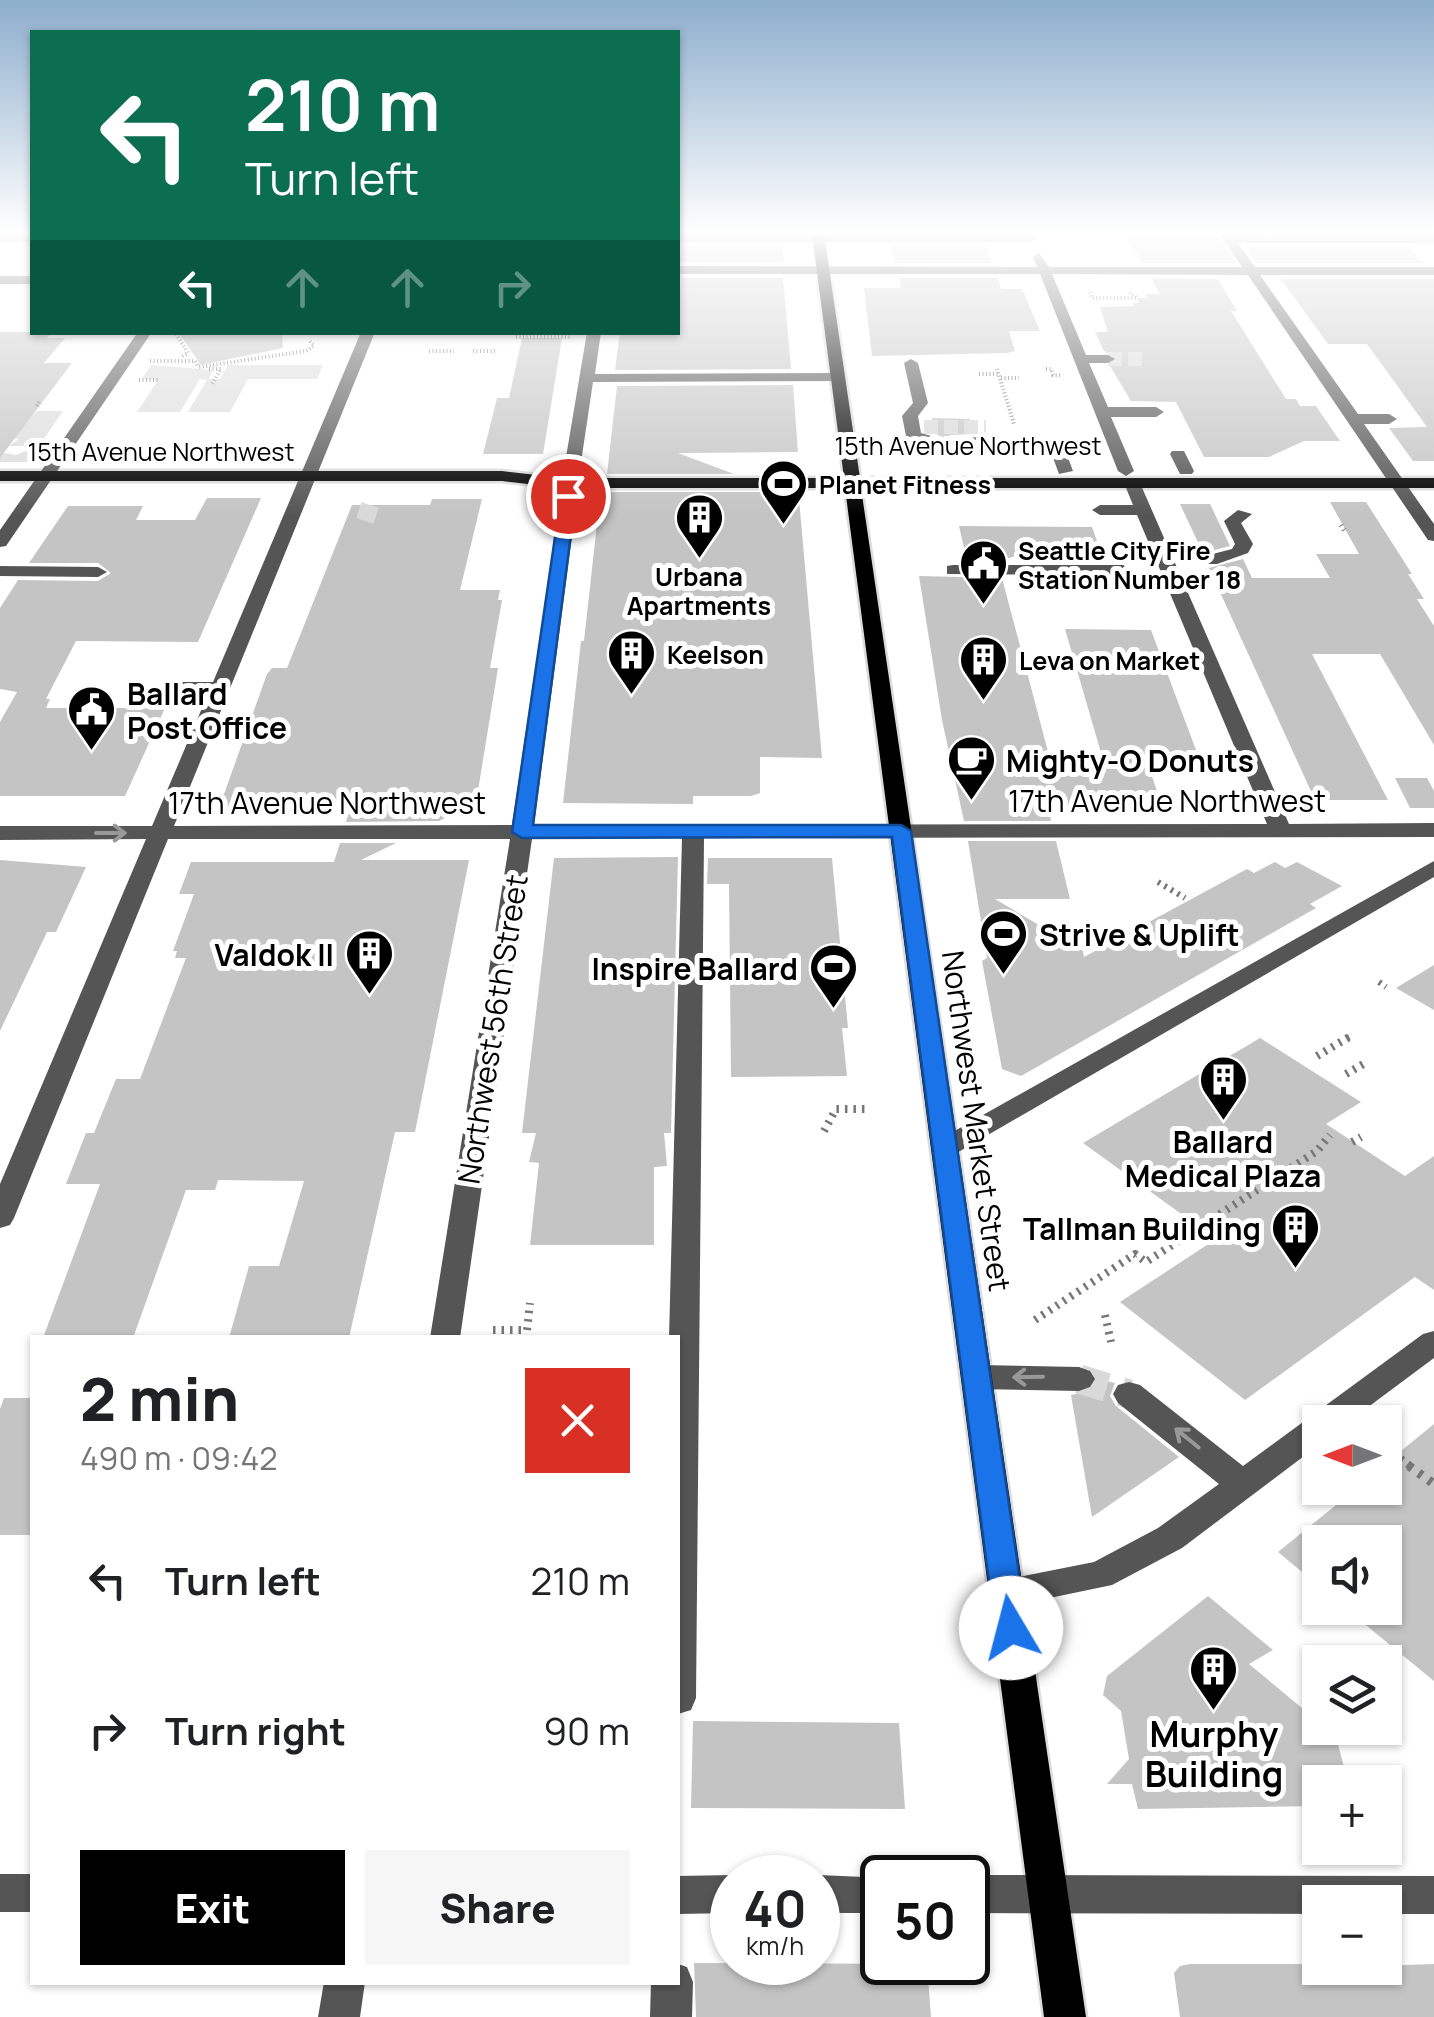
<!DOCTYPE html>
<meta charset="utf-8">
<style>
:root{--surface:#fff;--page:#f6f6f6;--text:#202124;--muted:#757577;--accent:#000}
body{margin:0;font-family:Manrope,sans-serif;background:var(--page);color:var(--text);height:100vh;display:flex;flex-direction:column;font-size:38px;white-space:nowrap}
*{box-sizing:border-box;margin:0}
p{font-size:32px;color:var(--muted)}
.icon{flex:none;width:55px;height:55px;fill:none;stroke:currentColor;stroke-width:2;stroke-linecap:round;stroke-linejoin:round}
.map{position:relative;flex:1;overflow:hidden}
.side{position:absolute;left:30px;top:1335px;width:650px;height:650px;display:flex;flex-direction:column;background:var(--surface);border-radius:0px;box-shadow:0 2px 8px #0004}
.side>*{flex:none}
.hud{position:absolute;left:30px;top:30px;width:650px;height:305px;border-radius:0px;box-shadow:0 2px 8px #0004;background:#0b6e4f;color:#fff;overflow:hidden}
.needle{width:65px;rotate:270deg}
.buttons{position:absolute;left:1302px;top:1405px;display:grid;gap:20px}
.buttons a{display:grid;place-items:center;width:100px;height:100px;border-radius:0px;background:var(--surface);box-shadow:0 2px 8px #0004;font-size:50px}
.speed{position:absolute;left:710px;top:1855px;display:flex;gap:20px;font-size:50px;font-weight:700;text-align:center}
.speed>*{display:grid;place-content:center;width:130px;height:130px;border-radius:50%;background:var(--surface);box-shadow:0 2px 8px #0004;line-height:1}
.speed small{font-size:25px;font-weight:400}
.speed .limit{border:5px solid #111;border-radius:15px;background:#fff;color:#111}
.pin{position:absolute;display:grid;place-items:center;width:85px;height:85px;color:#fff;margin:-42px;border:5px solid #fff;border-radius:50%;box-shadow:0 2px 10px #0007}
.me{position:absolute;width:110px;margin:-55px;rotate:352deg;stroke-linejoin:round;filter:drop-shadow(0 0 8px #0008)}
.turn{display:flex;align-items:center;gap:35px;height:210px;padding:0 50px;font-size:45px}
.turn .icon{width:130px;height:130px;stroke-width:2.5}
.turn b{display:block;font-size:70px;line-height:85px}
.lanes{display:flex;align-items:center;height:95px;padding:0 50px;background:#0003;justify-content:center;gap:50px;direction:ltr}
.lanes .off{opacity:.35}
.round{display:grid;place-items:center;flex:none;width:105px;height:105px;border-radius:0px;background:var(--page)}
.headline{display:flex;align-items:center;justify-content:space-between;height:170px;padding:0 50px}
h1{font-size:60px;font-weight:800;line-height:75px}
.button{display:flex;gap:20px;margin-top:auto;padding:20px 50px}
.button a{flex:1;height:115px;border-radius:0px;background:var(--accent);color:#fff;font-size:40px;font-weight:800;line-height:115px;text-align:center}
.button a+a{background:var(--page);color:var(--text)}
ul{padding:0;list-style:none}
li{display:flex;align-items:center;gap:30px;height:150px;padding:0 50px}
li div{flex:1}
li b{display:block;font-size:38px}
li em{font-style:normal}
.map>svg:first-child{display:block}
</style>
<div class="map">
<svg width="1434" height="2017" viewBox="0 0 1434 2017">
<rect width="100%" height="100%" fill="#fff"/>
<path fill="#dcdcdc" d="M 151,365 L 213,370 L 209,379 L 220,379 L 228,365 L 323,365 L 317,379 L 248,379 L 230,412 L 188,412 L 207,380 L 200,379 L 180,412 L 137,412 L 158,380 L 142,379 Z
M 37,411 L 63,411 L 28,462 L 0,462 L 0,452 L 16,455 L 28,450 L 25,446 L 9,446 L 19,439 L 9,438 Z"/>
<path fill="#c4c4c4" d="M 1125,234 L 1216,234 L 1235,263 L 1142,263 Z
M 682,246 L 782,246 L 784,262 L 680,262 Z
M 891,246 L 978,246 L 986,247 L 992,263 L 895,263 Z
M 1245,247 L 1408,247 L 1423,263 L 1257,263 Z
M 681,278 L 783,278 L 791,369 L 615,370 L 620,332 L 678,332 Z
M 899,278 L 997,278 L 1001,289 L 1022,289 L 1040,331 L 1009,331 L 1015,351 L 1007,353 L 872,356 L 864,288 L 901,288 Z
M 1151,278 L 1218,279 L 1237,311 L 1231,311 L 1286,399 L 1296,399 L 1300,406 L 1316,406 L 1340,441 L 1304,441 L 1269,457 L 1204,457 L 1176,402 L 1131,401 L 1110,366 L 1119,358 L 1104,351 L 1095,332 L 1108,332 L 1100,307 L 1134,306 L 1132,303 L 1139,303 L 1137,298 L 1147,298 L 1145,294 L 1160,294 Z
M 1281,279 L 1434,279 L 1434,461 L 1413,461 L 1389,428 L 1427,427 L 1367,344 L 1328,344 Z
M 0,332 L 51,332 L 47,338 L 65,338 L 44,363 L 72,363 L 0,458 Z
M 178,332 L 282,332 L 283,348 L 201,365 Z
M 522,338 L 562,338 L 543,454 L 483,454 L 497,398 L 509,398 Z
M 793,385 L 798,452 L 678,453 L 734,474 L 607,474 L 617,386 Z
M 932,418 L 970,419 L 973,434 L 950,435 L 947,445 L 951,449 L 977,449 L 978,453 L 938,453 L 937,448 L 944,448 L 946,439 L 934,433 Z
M 605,492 L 779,492 L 799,499 L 822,758 L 760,757 L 760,793 L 751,796 L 693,796 L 693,804 L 563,803 L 581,641 L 584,641 L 600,497 Z
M 207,498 L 261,498 L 198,642 L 76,641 L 46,699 L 50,699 L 46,708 L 165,708 L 125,796 L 0,796 L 0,722 L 17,692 L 0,689 L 0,608 L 18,580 L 98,581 L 111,573 L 98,563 L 29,563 L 68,506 L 143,506 L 136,520 L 195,520 Z
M 432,499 L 482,499 L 460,590 L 500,590 L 498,600 L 502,600 L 490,668 L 498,668 L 476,803 L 439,821 L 346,822 L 349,810 L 218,811 L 267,674 L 272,668 L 287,668 L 352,505 L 430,505 Z
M 1330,502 L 1366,502 L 1412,574 L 1408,574 L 1424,599 L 1417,599 L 1434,626 L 1434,745 L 1380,654 L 1312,654 L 1388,800 L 1315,800 L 1209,568 L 1243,559 L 1252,578 L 1330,578 L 1316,554 L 1359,554 Z
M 1180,504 L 1210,504 L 1230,546 L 1203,553 Z
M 959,526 L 1092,527 L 1104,561 L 1045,561 L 1042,549 L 998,561 L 967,561 Z
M 919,576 L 1002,578 L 1051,763 L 1104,763 L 1065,629 L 1151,630 L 1205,774 L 1151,773 L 1162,807 L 1049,810 L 1051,821 L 964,821 L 942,720 Z
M 1395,778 L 1427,778 L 1434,791 L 1434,808 L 1410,808 Z
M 968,841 L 1056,841 L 1070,899 L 995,899 L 1083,951 L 1084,957 L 1247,869 L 1254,873 L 1275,862 L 1285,868 L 1297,862 L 1342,886 L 1310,904 L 1316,908 L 1021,1076 L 1002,1069 L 982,961 L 987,958 Z
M 340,843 L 396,843 L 361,860 L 469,860 L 415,1132 L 395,1132 L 349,1338 L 229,1338 L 249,1266 L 279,1266 L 304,1181 L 218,1180 L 215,1190 L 186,1190 L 133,1338 L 43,1338 L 100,1184 L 66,1184 L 86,1133 L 94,1133 L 116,1079 L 140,1079 L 186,958 L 175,958 L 177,951 L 173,951 L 194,894 L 179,894 L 191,862 L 334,862 Z
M 678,857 L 671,1133 L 664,1133 L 667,1166 L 654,1167 L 654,1245 L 530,1245 L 539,1163 L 529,1162 L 536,1133 L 522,1133 L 554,858 Z
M 708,858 L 832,858 L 848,1028 L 842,1028 L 847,1076 L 731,1077 L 729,884 L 707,884 Z
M 0,860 L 86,867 L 56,932 L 47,932 L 0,1031 Z
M 1434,965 L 1434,1010 L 1396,988 Z
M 1260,1038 L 1361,1102 L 1326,1124 L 1405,1176 L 1434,1156 L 1434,1290 L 1415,1277 L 1245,1400 L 1120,1302 L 1216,1239 L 1083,1143 Z
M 1098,1379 L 1115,1383 L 1110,1396 L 1116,1406 L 1179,1457 L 1092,1517 L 1071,1395 L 1091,1391 Z
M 4,1398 L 32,1398 L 32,1535 L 0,1535 L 0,1409 Z
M 1434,1424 L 1434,1681 L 1345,1608 L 1385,1608 L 1385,1542 L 1320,1542 L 1320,1587 L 1278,1552 L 1357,1488 L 1385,1488 L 1385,1464 Z
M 1208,1596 L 1273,1650 L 1249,1664 L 1320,1723 L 1320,1728 L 1336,1737 L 1348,1782 L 1320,1782 L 1320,1806 L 1138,1809 L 1132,1784 L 1107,1784 L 1129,1759 L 1121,1711 L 1103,1695 L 1107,1676 Z
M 693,1721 L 899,1723 L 905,1809 L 691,1808 Z
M 694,1963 L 927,1964 L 931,2017 L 696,2017 Z
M 1190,1964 L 1320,1964 L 1320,1968 L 1434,1964 L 1434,2017 L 1180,2017 L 1174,1973 L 1180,1966 Z"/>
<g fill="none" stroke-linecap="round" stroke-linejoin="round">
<path stroke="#d9d9d9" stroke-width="14" stroke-dasharray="14 6" stroke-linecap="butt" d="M 1108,359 L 1142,359
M 924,427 L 986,427"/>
<path stroke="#d9d9d9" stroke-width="18" stroke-dasharray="18 9" stroke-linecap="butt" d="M 365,521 L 370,505"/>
<path stroke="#d9d9d9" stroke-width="29" stroke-dasharray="29 15" stroke-linecap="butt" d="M 1079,1379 L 1129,1394"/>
<defs>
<path id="major" d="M 812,234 L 824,234 L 860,478 L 1434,478 L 1434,488 L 861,488 L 1086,2017 L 1044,2017 L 845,488 L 563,488 L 502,481 L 0,481 L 0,471 L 502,471 L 563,478 L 844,478 Z"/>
</defs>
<use href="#major" stroke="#dbdbdb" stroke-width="5"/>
<path stroke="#777" stroke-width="4" stroke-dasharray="1 2.5" stroke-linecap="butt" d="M 1090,292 L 1092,298 L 1137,298 L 1129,292
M 57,332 L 91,333
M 176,334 L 188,353 L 181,357
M 516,337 L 570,337
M 429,351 L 454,351
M 473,351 L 497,351
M 150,361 L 195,361 L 199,367 L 306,351 L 314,346 L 309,340
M 209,369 L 221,369 L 212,384
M 997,369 L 1014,424
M 1046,369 L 1051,369 L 1053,375 L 1062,375
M 979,374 L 998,374
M 1001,378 L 1019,378
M 139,380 L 158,380
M 37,406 L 40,401"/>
<path stroke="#777" stroke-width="5" stroke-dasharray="1 4" stroke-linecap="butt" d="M 1341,525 L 1346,533"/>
<path stroke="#777" stroke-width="6" stroke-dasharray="2.5 5" stroke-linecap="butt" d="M 1179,808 L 1179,802 L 1193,796 L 1225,795
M 1158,882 L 1185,898
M 1379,982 L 1386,987
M 1347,1038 L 1351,1036"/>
<path stroke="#777" stroke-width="8" stroke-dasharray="2.5 6" stroke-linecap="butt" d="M 1317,1056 L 1351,1036
M 1346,1074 L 1367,1062
M 824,1131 L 836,1109 L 867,1109
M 1352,1142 L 1361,1137
M 1105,1315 L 1111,1342
M 1035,1320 L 1135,1254 L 1146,1262 L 1317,1151 L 1330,1135
M 493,1330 L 527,1330 L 530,1303
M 1387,1449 L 1413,1468"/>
<path stroke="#777" stroke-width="9" stroke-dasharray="4 8" stroke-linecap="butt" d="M 1409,1466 L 1434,1484"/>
<path fill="#555" fill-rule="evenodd" d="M 0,234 L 32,234 L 32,242 L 0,242 Z
M 678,234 L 1031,234 L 1037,238 L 1031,242 L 678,242 Z
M 1220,234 L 1434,235 L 1434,243 L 1238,243 L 1255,267 L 1434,267 L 1434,275 L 1260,275 L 1358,414 L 1389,414 L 1397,419 L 1389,424 L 1364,424 L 1434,524 L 1434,541 L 1428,540 L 1248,275 L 1052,274 L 1086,355 L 1108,355 L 1115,359 L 1108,363 L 1089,363 L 1108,407 L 1156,407 L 1164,412 L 1156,417 L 1111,417 L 1134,471 L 1126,476 L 1118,471 L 1040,274 L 678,274 L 678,266 L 1037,267 L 1033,257 L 1039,253 L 1049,267 L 1242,267 Z
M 0,276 L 32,276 L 32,284 L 0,284 Z
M 138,332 L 152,332 L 6,546 L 0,547 L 0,530 Z
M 361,332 L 375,332 L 174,826 L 512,825 L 563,483 L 571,478 L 579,483 L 534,825 L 1267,824 L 1137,515 L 1100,515 L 1092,510 L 1100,505 L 1133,505 L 1124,483 L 1132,478 L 1140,483 L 1289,824 L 1434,823 L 1434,837 L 704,838 L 696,1698 L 691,1710 L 678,1714 L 678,1338 L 669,1338 L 682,838 L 532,839 L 460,1338 L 430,1338 L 510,839 L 168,839 L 14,1218 L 10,1225 L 0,1228 L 0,1184 L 146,839 L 0,840 L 0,826 L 152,826 L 208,694 L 174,694 L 164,688 L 174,682 L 213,682 Z
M 587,332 L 601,332 L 595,374 L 838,373 L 845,377 L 838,381 L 593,382 L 580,469 L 572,474 L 564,469 Z
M 911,359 L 918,363 L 928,403 L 918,416 L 921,433 L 942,439 L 942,445 L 906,436 L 902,416 L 913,403 L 904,363 Z
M 957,437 L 1061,439 L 1073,471 L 1059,474 L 1049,447 L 951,445 L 951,439 Z
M 1172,451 L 1184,451 L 1194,471 L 1192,474 L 1180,474 L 1170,454 Z
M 1238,510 L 1252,514 L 1241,523 L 1253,544 L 1248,553 L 1217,564 L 1205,564 L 1205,556 L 1232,549 L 1235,544 L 1224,521 Z
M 953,565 L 1123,565 L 1132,570 L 1123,575 L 947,574 L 947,566 Z
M 0,566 L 98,567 L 107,572 L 98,577 L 0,576 Z
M 1434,861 L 1434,877 L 955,1154 L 935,1154 L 931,1148 L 935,1142 Z
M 1434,1331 L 1434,1358 L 1348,1422 L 1320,1422 L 1320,1444 L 1182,1548 L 1112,1585 L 1006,1607 L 994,1602 L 989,1592 L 994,1582 L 1094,1562 L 1158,1528 L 1219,1484 L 1118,1403 L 1113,1394 L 1118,1385 L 1129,1382 L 1140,1385 L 1243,1466 L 1423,1334 Z
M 977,1365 L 1079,1367 L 1090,1371 L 1095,1379 L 1090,1387 L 1079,1391 L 977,1389 L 966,1385 L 961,1377 L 966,1369 Z
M 0,1874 L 32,1874 L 32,1912 L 0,1912 Z
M 732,1875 L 739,1878 L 732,1878 L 732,1913 L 678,1914 L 678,1876 Z
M 818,1875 L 889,1878 L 882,1878 L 882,1913 L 818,1913 L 818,1878 L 811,1878 Z
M 968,1875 L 1434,1876 L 1434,1914 L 1385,1914 L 1385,1902 L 1320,1902 L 1320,1914 L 968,1913 L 968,1878 L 961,1878 Z
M 678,1964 L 687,1967 L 693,1982 L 692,2017 L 650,2017 L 651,1982 L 678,1982 Z
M 324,1982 L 365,1982 L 360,2017 L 318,2017 Z"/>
<use href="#major" fill="#000" fill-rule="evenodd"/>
</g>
<defs><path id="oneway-shaft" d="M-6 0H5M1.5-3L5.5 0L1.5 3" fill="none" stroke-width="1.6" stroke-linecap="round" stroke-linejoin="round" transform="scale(2.5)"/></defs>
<g stroke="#999">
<use href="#oneway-shaft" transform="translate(111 833)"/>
<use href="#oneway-shaft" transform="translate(1028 1377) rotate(179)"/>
<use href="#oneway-shaft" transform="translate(1187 1438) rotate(-141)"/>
</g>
<linearGradient id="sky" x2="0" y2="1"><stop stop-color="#8cadcc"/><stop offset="0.45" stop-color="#fff"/><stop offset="1" stop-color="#fff" stop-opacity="0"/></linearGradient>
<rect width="1434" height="516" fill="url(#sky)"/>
<path fill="#1a73e8" stroke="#114b97" stroke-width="2.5" d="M 568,492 L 576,496 L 533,825 L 901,825 L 911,831 L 1027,1628 L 1023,1638 L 1011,1642 L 1000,1638 L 995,1628 L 892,837 L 522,838 L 512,832 L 561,496 Z"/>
<defs>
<symbol id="stadium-pin" viewBox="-11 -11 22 30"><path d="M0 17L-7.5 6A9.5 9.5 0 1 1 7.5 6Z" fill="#000" stroke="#fff"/><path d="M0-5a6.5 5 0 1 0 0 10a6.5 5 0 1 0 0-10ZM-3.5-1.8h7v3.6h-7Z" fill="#fff"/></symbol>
<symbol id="building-pin" viewBox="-11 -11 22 30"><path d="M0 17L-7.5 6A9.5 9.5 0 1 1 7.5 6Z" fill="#000" stroke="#fff"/><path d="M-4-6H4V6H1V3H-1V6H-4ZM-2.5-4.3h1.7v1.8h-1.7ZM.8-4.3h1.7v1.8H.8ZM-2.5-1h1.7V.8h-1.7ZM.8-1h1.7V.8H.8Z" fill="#fff"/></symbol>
<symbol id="civic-pin" viewBox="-11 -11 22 30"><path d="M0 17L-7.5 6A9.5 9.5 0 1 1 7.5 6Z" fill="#000" stroke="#fff"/><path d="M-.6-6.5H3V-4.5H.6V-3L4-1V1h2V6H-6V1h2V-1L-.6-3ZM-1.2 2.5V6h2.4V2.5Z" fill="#fff"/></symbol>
<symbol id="cafe-pin" viewBox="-11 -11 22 30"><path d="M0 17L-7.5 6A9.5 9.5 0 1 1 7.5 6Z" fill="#000" stroke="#fff"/><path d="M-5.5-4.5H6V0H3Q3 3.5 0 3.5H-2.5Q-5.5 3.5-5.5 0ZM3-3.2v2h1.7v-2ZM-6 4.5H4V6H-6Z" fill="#fff"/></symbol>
</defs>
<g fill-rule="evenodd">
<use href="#stadium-pin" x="756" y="456" width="55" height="75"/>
<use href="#building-pin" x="672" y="490" width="55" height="75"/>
<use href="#civic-pin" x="956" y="536" width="55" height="75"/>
<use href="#building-pin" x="604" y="626" width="55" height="75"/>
<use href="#building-pin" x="956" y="632" width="55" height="75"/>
<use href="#civic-pin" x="64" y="682" width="55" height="75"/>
<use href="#cafe-pin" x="944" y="732" width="55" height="75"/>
<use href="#stadium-pin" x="976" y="906" width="55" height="75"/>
<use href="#building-pin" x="342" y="926" width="55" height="75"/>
<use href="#stadium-pin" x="806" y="940" width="55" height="75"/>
<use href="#building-pin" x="1196" y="1052" width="55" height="75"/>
<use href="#building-pin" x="1268" y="1200" width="55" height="75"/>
<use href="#building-pin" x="1186" y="1642" width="55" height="75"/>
</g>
<g text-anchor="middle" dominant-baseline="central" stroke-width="10" stroke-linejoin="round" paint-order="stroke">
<g font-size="25" fill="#000" stroke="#fff">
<text x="968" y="445">15th Avenue Northwest</text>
<text x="161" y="451">15th Avenue Northwest</text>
</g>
<g font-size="25" font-weight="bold" fill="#000" stroke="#fff" text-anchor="start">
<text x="819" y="484">Planet Fitness</text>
<text x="1018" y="550">Seattle City Fire<tspan x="1018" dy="29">Station Number 18</tspan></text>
<text x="699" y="576" text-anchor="middle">Urbana<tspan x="699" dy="29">Apartments</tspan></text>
<text x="667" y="654">Keelson</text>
<text x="1019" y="660">Leva on Market</text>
</g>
<g font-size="30" font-weight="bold" fill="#000" stroke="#fff" text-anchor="start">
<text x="127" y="693">Ballard<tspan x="127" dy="34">Post Office</tspan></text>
<text x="1006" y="760">Mighty-O Donuts</text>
<text x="1039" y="934">Strive &amp; Uplift</text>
<text x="334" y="954" text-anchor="end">Valdok II</text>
<text x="798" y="968" text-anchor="end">Inspire Ballard</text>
<text x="1223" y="1141" text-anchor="middle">Ballard<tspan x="1223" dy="34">Medical Plaza</tspan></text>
<text x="1261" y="1228" text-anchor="end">Tallman Building</text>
</g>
<g font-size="30" fill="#000" stroke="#fff">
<text x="1167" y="800">17th Avenue Northwest</text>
<text x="327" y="802">17th Avenue Northwest</text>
<text transform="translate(492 1029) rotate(-81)">Northwest 56th Street</text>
<text transform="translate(977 1121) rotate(82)">Northwest Market Street</text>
</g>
<g font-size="35" font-weight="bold" fill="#000" stroke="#fff">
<text x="1214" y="1734">Murphy<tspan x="1214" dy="40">Building</tspan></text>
</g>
</g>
</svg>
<div class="buttons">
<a><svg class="needle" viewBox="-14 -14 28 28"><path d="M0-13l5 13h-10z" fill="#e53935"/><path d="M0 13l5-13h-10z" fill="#757577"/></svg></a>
<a><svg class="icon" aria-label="sound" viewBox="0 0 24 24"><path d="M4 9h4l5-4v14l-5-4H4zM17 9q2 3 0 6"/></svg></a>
<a><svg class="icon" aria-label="layers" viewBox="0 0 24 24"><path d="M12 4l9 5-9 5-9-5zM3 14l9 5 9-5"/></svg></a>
<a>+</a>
<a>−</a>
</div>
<div class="speed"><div>40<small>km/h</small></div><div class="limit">50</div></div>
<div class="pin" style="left:568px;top:496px;background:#d93025"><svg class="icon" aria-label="arrive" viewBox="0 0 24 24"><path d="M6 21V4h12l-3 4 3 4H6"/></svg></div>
<svg class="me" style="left:1011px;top:1628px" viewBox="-20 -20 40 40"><circle r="19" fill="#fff"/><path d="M0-13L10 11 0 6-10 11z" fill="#1a73e8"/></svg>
<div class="hud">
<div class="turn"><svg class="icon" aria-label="left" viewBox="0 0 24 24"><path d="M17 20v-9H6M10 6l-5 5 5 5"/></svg><div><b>210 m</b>Turn left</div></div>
<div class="lanes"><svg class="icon" aria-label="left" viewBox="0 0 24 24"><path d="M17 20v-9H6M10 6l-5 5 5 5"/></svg><svg class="icon off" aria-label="ahead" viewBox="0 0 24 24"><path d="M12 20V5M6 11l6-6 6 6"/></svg><svg class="icon off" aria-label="ahead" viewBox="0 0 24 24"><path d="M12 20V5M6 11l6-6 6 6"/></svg><svg class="icon off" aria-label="right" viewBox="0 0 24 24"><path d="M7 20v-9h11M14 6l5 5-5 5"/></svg></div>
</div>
<section class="side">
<div class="headline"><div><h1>2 min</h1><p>490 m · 09:42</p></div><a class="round" style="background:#d93025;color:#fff"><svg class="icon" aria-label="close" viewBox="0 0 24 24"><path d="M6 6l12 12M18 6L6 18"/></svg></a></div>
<ul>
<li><svg class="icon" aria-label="left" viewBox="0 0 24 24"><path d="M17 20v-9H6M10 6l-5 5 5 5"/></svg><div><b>Turn left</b></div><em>210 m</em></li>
<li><svg class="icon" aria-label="right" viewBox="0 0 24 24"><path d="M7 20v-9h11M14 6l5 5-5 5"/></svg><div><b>Turn right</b></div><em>90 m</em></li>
</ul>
<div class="button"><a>Exit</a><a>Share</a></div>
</section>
</div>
